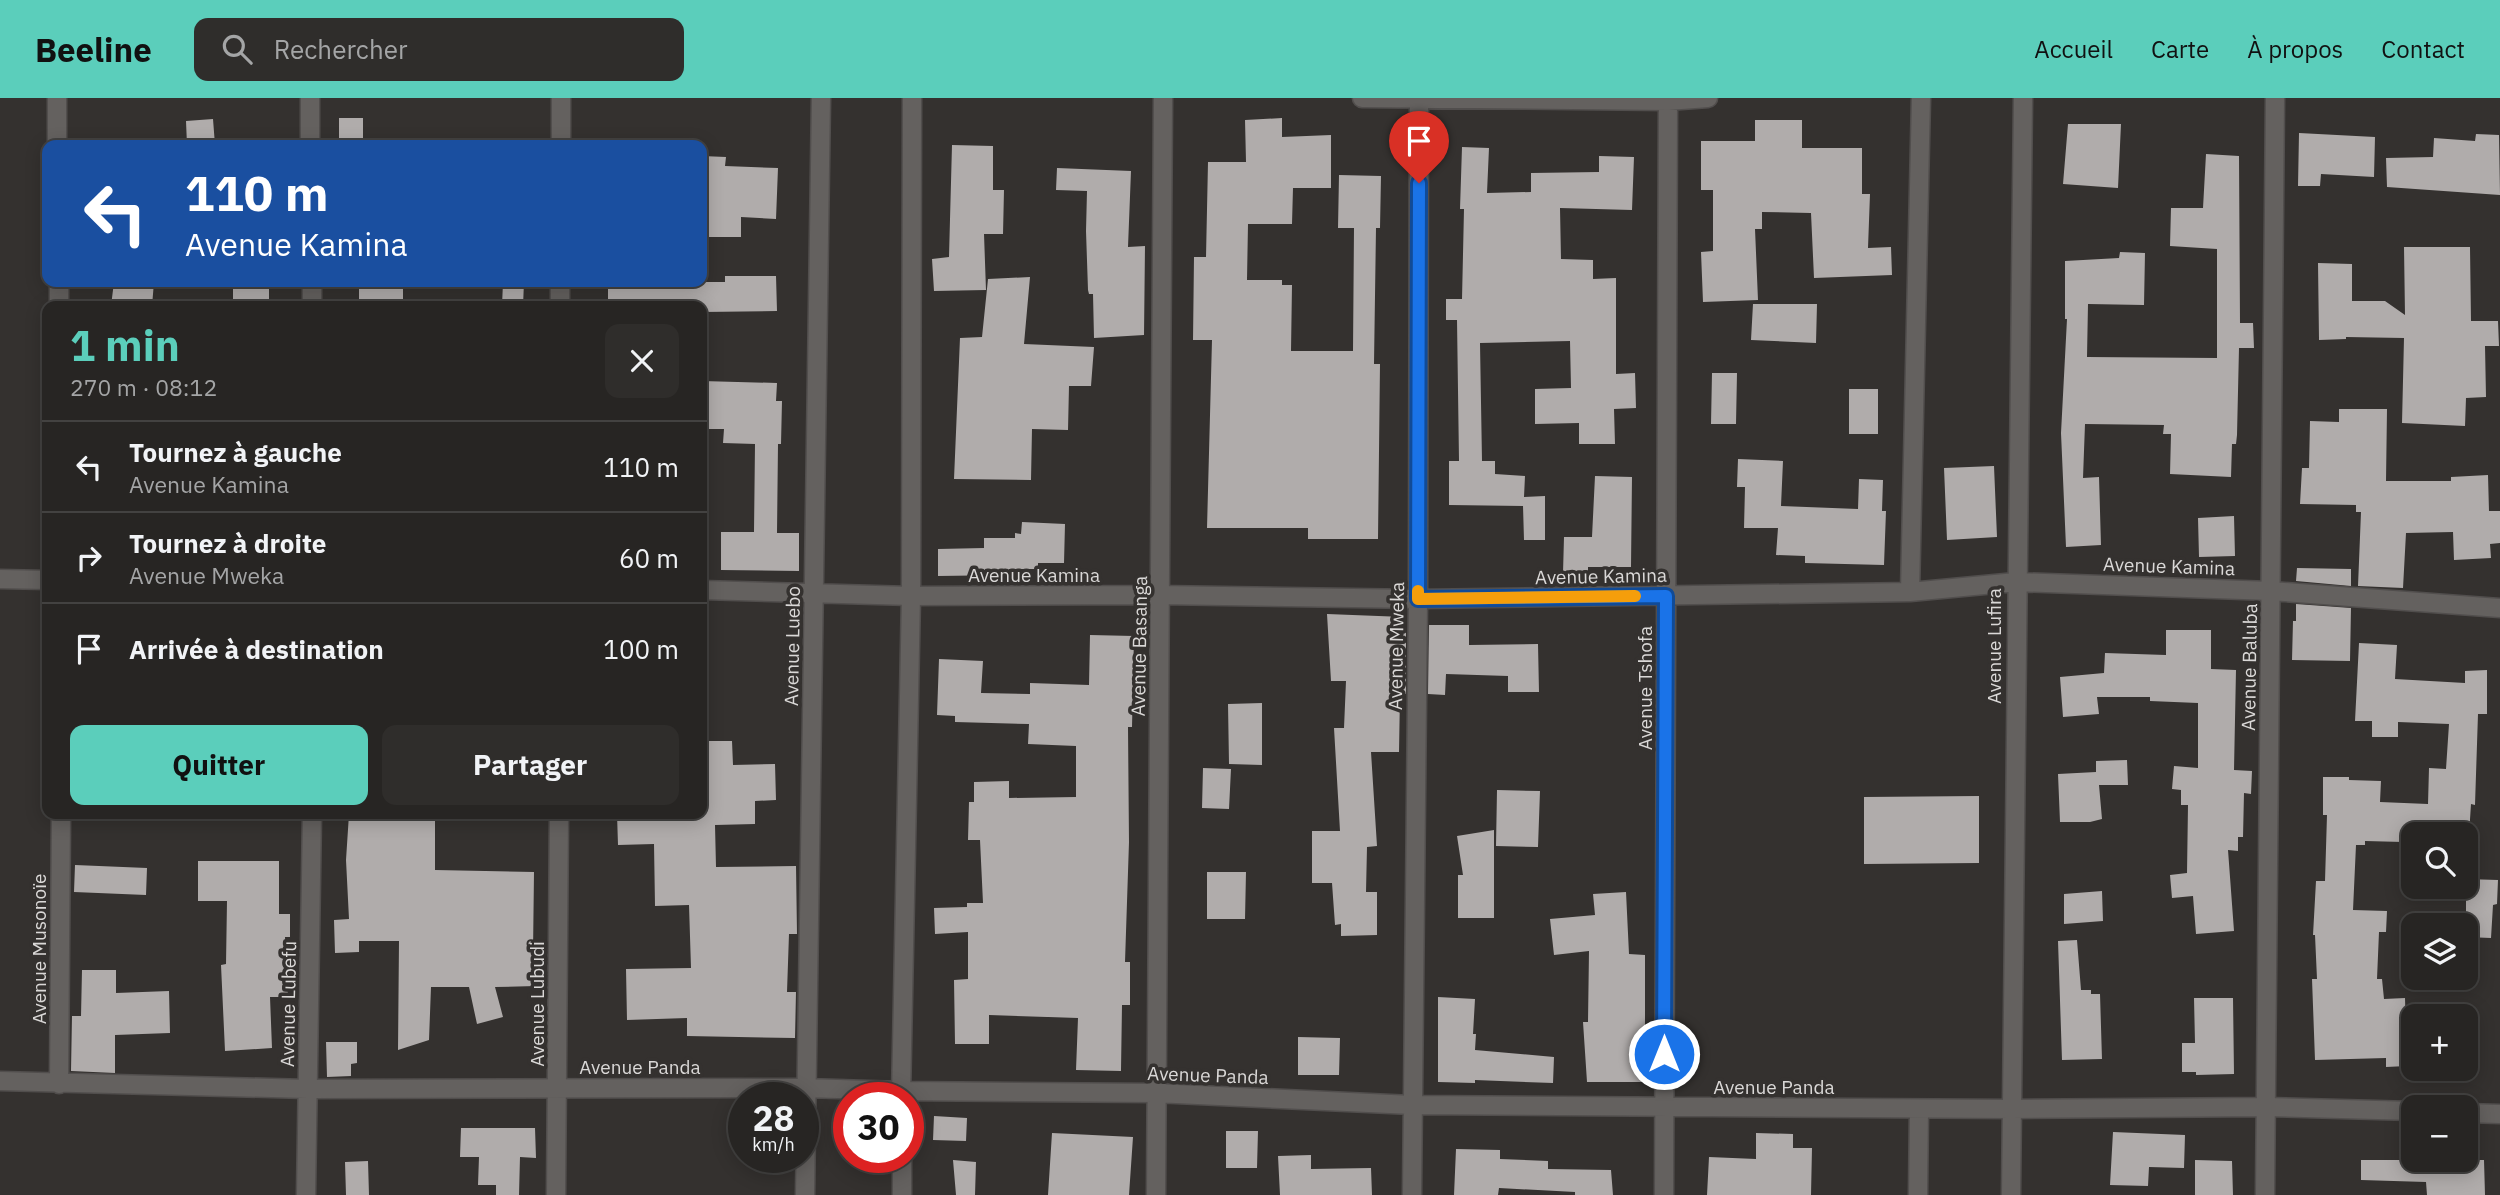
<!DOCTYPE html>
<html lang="fr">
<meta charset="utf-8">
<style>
:root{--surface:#272523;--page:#2f2d2b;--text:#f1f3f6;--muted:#a4a5a6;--line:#434241;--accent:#5bcebb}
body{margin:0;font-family:"IBM Plex Sans",sans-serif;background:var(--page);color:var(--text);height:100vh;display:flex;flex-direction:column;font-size:26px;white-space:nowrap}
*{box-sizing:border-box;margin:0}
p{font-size:23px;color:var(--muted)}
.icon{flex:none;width:38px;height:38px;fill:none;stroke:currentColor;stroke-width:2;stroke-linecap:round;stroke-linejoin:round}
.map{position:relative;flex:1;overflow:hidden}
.drawer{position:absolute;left:42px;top:203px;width:665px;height:518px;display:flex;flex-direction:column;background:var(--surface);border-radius:14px;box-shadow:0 4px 18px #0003,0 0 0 2px var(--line)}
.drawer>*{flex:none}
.hud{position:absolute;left:42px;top:42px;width:665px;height:147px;border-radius:14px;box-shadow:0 4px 18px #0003,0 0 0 2px var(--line);background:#1a4fa0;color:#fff;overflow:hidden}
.tools{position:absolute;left:2401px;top:724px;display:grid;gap:14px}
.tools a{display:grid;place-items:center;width:77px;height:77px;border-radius:14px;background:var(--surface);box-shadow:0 4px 18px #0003,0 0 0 2px var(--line);font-size:35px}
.speed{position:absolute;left:728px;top:984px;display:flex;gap:14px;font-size:35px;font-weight:700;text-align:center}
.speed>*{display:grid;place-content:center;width:91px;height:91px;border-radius:50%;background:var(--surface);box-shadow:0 4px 18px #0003,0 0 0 2px var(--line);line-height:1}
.speed small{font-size:18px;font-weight:400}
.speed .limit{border:10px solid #d22;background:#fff;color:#111}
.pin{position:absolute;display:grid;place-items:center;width:60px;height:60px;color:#fff;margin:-72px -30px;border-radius:50% 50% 50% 0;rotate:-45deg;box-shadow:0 0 7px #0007}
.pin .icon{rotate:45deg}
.me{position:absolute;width:77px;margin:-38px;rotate:0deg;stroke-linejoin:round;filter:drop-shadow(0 0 5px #0008)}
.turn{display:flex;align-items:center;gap:24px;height:147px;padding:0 28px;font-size:32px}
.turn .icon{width:91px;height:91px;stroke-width:2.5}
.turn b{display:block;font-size:49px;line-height:60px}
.round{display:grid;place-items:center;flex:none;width:74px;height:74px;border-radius:14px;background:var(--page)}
.head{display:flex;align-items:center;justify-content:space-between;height:119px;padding:0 28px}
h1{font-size:42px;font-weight:700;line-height:52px;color:var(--accent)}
.action{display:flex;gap:14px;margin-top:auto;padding:14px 28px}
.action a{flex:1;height:80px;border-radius:14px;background:var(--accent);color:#111;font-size:28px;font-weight:700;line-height:80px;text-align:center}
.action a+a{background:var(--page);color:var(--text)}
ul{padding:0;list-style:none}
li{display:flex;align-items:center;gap:21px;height:91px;padding:0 28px;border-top:2px solid var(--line)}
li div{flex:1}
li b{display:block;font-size:26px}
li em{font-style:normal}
header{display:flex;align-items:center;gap:42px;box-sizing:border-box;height:98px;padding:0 35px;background:var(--accent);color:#111}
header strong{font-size:33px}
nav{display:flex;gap:38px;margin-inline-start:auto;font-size:24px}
.search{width:490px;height:63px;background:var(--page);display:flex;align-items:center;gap:18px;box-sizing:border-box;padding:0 24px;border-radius:14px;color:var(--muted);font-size:26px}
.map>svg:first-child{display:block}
</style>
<header>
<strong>Beeline</strong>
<div class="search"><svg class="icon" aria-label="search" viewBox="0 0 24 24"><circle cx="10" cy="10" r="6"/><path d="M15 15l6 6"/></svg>Rechercher</div>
<nav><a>Accueil</a><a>Carte</a><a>À propos</a><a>Contact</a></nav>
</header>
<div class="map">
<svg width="2500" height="1097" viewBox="0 0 2500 1097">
<rect width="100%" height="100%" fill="#34312f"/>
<path fill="#b0acab" d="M 339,20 L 363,20 L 363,47 L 339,47 Z
M 1282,20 L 1282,39 L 1331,37 L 1331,90 L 1293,90 L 1292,126 L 1248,126 L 1247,182 L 1282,182 L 1282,187 L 1292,187 L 1291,253 L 1353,253 L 1354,130 L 1338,130 L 1339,77 L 1381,78 L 1380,130 L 1376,130 L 1374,266 L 1380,266 L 1378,441 L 1308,441 L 1308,430 L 1207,430 L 1212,242 L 1193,242 L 1194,159 L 1206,159 L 1208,64 L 1246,64 L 1245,22 Z
M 213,21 L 215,47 L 187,47 L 186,23 Z
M 1755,22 L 1802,22 L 1802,50 L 1862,50 L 1862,96 L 1870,96 L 1868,150 L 1891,149 L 1892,177 L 1814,180 L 1811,115 L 1762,114 L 1762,131 L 1755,131 L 1758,202 L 1703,204 L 1701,154 L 1713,153 L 1713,92 L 1701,92 L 1701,43 L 1755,43 Z
M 2068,26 L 2121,26 L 2118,90 L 2063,86 Z
M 2299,35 L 2375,39 L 2374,79 L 2321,76 L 2320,88 L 2298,88 Z
M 2476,36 L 2499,37 L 2500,97 L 2387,89 L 2386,60 L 2433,59 L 2434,40 L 2475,43 Z
M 952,47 L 993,48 L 993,92 L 1004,92 L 1003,136 L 984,136 L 986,192 L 934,193 L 932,161 L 949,159 Z
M 1462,49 L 1489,50 L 1487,95 L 1531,94 L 1531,75 L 1599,74 L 1599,58 L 1634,59 L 1632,112 L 1560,110 L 1561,161 L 1593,162 L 1593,181 L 1616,180 L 1616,276 L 1635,275 L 1636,310 L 1614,311 L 1615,346 L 1579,346 L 1579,325 L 1535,326 L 1535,291 L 1571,290 L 1570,243 L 1480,245 L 1482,363 L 1495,363 L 1495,376 L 1525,378 L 1524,399 L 1545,398 L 1545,442 L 1524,442 L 1523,408 L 1449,407 L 1449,363 L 1459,363 L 1457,222 L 1446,222 L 1446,201 L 1462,201 L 1464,111 L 1460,111 Z
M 2206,56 L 2239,58 L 2240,225 L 2253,225 L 2254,250 L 2239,250 L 2237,337 L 2236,346 L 2232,346 L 2231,379 L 2170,376 L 2171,336 L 2163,336 L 2164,327 L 2085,326 L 2083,380 L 2099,379 L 2101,447 L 2066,449 L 2061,335 L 2067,221 L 2065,221 L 2065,163 L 2119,160 L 2120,154 L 2145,155 L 2144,207 L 2088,206 L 2087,259 L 2217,260 L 2217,151 L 2170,148 L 2171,110 L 2203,110 Z
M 702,58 L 726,59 L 725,68 L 778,70 L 776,121 L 741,119 L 741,139 L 702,139 Z
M 1057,70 L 1131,73 L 1128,149 L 1145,148 L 1144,237 L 1094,240 L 1093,196 L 1089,196 L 1088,192 L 1086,133 L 1087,93 L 1056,92 Z
M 2404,149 L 2470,149 L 2471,223 L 2498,223 L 2499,248 L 2485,248 L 2486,299 L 2466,300 L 2465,328 L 2402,325 L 2404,240 L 2346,239 L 2346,241 L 2319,242 L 2318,165 L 2352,166 L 2352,203 L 2385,203 L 2405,217 Z
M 725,178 L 776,178 L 777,213 L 702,214 L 702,208 L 608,208 L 608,184 L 725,184 Z
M 1030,179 L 1024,246 L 1094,249 L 1091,288 L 1069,288 L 1068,332 L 1032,331 L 1031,382 L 954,381 L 960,240 L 982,239 L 988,181 Z
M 114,184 L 154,184 L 152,208 L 111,208 Z
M 233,184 L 269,184 L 269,208 L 233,208 Z
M 359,184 L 403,184 L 403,208 L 359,208 Z
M 503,184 L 524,184 L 523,208 L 502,208 Z
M 1753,206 L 1817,206 L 1816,245 L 1751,242 Z
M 1712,275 L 1737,275 L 1736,326 L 1711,326 Z
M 702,283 L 777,285 L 776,303 L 782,303 L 781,346 L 778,346 L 777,435 L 799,435 L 799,473 L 721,472 L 721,434 L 754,434 L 755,346 L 723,345 L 724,331 L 702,331 Z
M 1849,291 L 1878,291 L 1878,336 L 1849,336 Z
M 2339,311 L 2387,311 L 2386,383 L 2451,383 L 2451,379 L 2488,377 L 2489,413 L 2500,413 L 2500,445 L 2490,446 L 2491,460 L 2454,462 L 2453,434 L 2406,435 L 2403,490 L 2358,488 L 2361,414 L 2356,414 L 2356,407 L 2300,406 L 2302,370 L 2309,370 L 2310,323 L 2339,324 Z
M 1738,361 L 1783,363 L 1781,408 L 1858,411 L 1859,381 L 1883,382 L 1882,413 L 1886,413 L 1884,467 L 1805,465 L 1805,458 L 1776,457 L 1778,430 L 1744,430 L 1745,389 L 1737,389 Z
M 1994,368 L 1997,439 L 1947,442 L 1944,370 Z
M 1595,378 L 1632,379 L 1631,469 L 1588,469 L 1588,476 L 1563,475 L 1564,439 L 1592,439 Z
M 2234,418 L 2235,458 L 2199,459 L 2198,420 Z
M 1022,424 L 1065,426 L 1064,465 L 1038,465 L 1038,471 L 1009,471 L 1009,477 L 938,478 L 938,451 L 984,450 L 984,440 L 1015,440 L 1015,435 L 1021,436 Z
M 2297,470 L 2351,471 L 2351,488 L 2296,483 Z
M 2296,506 L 2351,510 L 2350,563 L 2292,562 L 2293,523 L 2296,523 Z
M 1327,516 L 1404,519 L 1404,526 L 1406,526 L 1406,596 L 1400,596 L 1399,654 L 1371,654 L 1377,748 L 1367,749 L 1366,794 L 1377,794 L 1377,837 L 1341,838 L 1341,826 L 1335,827 L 1332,785 L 1312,785 L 1312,733 L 1340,733 L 1334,630 L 1344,630 L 1346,583 L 1331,583 Z
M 1429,527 L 1469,527 L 1469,547 L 1538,546 L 1539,594 L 1508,594 L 1508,578 L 1446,576 L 1445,597 L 1428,596 Z
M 2166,532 L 2211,532 L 2211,571 L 2236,572 L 2234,672 L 2252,673 L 2251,696 L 2244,695 L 2243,739 L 2238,739 L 2238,753 L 2228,752 L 2234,833 L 2196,836 L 2193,798 L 2172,800 L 2170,777 L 2187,775 L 2188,707 L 2181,707 L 2181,692 L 2172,691 L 2174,668 L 2198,670 L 2198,605 L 2150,603 L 2150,599 L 2097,599 L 2099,616 L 2063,619 L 2060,579 L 2104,575 L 2105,555 L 2166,557 Z
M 1090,537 L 1134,538 L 1132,629 L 1128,629 L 1129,744 L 1125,864 L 1130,864 L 1130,907 L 1122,907 L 1121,973 L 1076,972 L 1078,920 L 989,917 L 989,946 L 955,946 L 954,882 L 968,881 L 968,834 L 935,836 L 934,810 L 967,809 L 967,805 L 983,805 L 980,742 L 968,742 L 969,704 L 974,704 L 974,684 L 1009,683 L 1009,700 L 1076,699 L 1076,648 L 1028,646 L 1029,626 L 955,624 L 955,618 L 937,617 L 939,561 L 983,563 L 981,595 L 1030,596 L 1030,585 L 1089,587 Z
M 2359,545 L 2397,547 L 2395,581 L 2465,585 L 2465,573 L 2487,572 L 2487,616 L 2478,616 L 2475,707 L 2471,706 L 2469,737 L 2404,737 L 2403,744 L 2365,743 L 2365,747 L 2356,747 L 2353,812 L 2387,813 L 2386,834 L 2379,834 L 2377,881 L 2382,881 L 2384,901 L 2405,900 L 2407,968 L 2386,969 L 2386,960 L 2315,962 L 2312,881 L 2317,881 L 2315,837 L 2313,837 L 2316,783 L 2325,783 L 2327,717 L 2323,717 L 2323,679 L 2349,679 L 2349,682 L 2381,683 L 2380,704 L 2428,706 L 2429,670 L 2446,671 L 2449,626 L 2398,624 L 2398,639 L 2372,639 L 2372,623 L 2355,623 Z
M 1262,605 L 1262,667 L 1229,666 L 1228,606 Z
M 702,643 L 732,643 L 733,667 L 775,666 L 776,702 L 755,703 L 755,726 L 715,727 L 716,769 L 796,768 L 797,836 L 789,836 L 787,894 L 796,894 L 795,940 L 687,938 L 687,920 L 627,922 L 626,871 L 691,870 L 689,807 L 655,808 L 654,746 L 618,747 L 617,716 L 702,716 Z
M 2127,662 L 2128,687 L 2099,687 L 2102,721 L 2090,724 L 2060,724 L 2058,676 L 2096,674 L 2096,663 Z
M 1203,670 L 1231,671 L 1229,711 L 1202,710 Z
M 1497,692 L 1540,693 L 1538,749 L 1496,748 Z
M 1979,698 L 1979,765 L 1864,766 L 1864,699 Z
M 349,716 L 435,716 L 435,772 L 534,774 L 533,855 L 536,855 L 536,888 L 495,889 L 503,919 L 477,926 L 469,889 L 431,889 L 429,942 L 398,952 L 399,843 L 359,843 L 359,854 L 335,855 L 334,822 L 349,821 L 346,762 Z
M 1494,732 L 1494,820 L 1458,820 L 1458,777 L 1463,777 L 1457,738 Z
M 198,763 L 279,763 L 279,816 L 290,816 L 290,839 L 285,839 L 288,899 L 270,899 L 272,950 L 225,953 L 221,867 L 226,866 L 227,803 L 198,803 Z
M 75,767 L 147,770 L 146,797 L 74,794 Z
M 1207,774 L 1246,774 L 1245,821 L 1207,821 Z
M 2466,781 L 2498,782 L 2497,806 L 2493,807 L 2491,840 L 2466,839 Z
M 2102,793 L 2103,823 L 2064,826 L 2064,796 Z
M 1626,794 L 1629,856 L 1645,857 L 1645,943 L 1652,943 L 1650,984 L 1587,984 L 1583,924 L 1588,924 L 1589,853 L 1554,857 L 1550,821 L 1595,817 L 1593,796 Z
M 2077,842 L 2081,892 L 2091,892 L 2091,896 L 2100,896 L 2102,961 L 2062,962 L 2058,843 Z
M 82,872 L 116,872 L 116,895 L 169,893 L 170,935 L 115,937 L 115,975 L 71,973 L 72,918 L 81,918 Z
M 1438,899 L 1475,901 L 1473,936 L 1476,936 L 1475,952 L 1554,959 L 1553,985 L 1475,982 L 1475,985 L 1438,984 Z
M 2194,900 L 2233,900 L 2234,976 L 2196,977 L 2196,974 L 2182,974 L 2182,945 L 2195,945 Z
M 1298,939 L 1340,940 L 1339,977 L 1298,977 Z
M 326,944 L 357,944 L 357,965 L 351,966 L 351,978 L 327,979 Z
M 934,1018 L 967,1020 L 966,1043 L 933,1042 Z
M 461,1030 L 535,1030 L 536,1060 L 520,1059 L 519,1097 L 496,1097 L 496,1087 L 478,1087 L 479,1059 L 460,1059 Z
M 1226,1033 L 1258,1033 L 1257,1070 L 1226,1070 Z
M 2113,1034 L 2185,1037 L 2184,1070 L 2149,1069 L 2148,1088 L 2110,1087 Z
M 1052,1035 L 1133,1039 L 1129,1097 L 1048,1097 Z
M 1756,1035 L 1793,1036 L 1793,1050 L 1812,1050 L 1811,1097 L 1707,1097 L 1709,1059 L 1756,1061 Z
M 1456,1051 L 1500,1052 L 1500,1061 L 1548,1063 L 1548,1071 L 1611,1072 L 1613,1097 L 1575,1097 L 1575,1094 L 1499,1090 L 1498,1097 L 1454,1097 Z
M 1311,1057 L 1311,1071 L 1371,1070 L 1372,1097 L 1280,1097 L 1278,1058 Z
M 953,1062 L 976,1064 L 975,1097 L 956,1097 Z
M 2195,1062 L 2232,1063 L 2233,1097 L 2195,1097 Z
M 2361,1062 L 2484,1062 L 2485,1097 L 2427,1097 L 2426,1084 L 2361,1082 Z
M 368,1063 L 369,1097 L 346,1097 L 345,1064 Z"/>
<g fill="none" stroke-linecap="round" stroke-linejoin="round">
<defs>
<path id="minor" d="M 57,0 L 57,47
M 310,0 L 310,47
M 1362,0 L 1668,3 L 1708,0
M 561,47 L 561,0
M 59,184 L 59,208
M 312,184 L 312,208
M 560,208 L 560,184
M 0,481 L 47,482
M 702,492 L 911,498 L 1160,497 L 1418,501 L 1910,494 L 2016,484 L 2271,493 L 2500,510
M 1910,494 L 1921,0
M 0,983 L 307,991 L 806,990 L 901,993 L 1155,995 L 1412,1007 L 2012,1011 L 2266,1009 L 2413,1013
M 59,986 L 61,716
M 901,999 L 911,498 L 912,0
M 2466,1015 L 2500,1016
M 902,1059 L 902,1097
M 306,1097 L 312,716
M 556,1097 L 559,716
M 805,1097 L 821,0
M 1156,1097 L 1163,0
M 1412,1097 L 1418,501 L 1419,0
M 1664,1097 L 1668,0
M 1918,1097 L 1919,1011
M 2011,1097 L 2023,0
M 2265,1097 L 2275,0"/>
</defs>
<use href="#minor" stroke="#514e4d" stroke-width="21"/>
<use href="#minor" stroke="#64615f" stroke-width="18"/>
</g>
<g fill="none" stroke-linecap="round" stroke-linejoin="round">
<defs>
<path id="route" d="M 1419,85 L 1418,501 L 1666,498 L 1664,956"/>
</defs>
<use href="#route" stroke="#114b97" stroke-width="18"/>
<use href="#route" stroke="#1a73e8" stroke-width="12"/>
<path stroke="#f59e0b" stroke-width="12" d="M 1418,493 L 1418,501 L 1635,498"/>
</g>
<g text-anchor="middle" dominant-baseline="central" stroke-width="7" stroke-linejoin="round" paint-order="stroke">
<g font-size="19" fill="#dad8d7" stroke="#34312f">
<text transform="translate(2169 468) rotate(2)">Avenue Kamina</text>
<text x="1034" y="477">Avenue Kamina</text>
<text transform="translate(1601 478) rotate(-1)">Avenue Kamina</text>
<text transform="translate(792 548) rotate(-89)">Avenue Luebo</text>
<text transform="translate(1139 548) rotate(-89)">Avenue Basanga</text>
<text transform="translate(1396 548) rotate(-89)">Avenue Mweka</text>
<text transform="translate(1994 548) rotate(-90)">Avenue Lufira</text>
<text transform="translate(2249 569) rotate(-89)">Avenue Baluba</text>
<text transform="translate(1645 590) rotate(-90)">Avenue Tshofa</text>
<text transform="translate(39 851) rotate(-90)">Avenue Musonoïe</text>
<text transform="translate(288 906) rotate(-89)">Avenue Lubefu</text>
<text transform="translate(537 906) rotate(-90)">Avenue Lubudi</text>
<text x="640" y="969">Avenue Panda</text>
<text transform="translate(1208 977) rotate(2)">Avenue Panda</text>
<text x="1774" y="989">Avenue Panda</text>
</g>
</g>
</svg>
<div class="tools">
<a><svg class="icon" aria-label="search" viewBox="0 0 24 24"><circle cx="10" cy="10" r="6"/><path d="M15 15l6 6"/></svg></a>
<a><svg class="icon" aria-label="layers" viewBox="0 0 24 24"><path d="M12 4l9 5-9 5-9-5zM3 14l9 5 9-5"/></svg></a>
<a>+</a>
<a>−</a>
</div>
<div class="speed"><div>28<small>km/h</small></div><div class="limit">30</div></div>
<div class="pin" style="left:1419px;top:85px;background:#d93025"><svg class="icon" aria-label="arrive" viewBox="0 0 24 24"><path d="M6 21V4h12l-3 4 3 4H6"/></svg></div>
<svg class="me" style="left:1664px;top:956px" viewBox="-20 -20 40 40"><circle r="17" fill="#1a73e8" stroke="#fff" stroke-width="3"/><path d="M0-11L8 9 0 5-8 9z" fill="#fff"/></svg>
<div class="hud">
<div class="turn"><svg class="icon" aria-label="left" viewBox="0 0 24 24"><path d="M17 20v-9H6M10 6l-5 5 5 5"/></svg><div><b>110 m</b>Avenue Kamina</div></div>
</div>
<section class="drawer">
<div class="head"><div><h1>1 min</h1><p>270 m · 08:12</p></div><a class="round"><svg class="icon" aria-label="close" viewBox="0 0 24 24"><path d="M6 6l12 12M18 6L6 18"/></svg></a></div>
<ul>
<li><svg class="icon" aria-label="left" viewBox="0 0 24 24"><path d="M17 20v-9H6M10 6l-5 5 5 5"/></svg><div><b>Tournez à gauche</b><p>Avenue Kamina</p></div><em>110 m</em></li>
<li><svg class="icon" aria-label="right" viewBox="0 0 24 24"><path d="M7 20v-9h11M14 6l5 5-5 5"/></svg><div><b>Tournez à droite</b><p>Avenue Mweka</p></div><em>60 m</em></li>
<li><svg class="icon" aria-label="arrive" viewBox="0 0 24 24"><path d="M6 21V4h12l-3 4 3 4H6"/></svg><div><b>Arrivée à destination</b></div><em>100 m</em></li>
</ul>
<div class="action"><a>Quitter</a><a>Partager</a></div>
</section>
</div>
